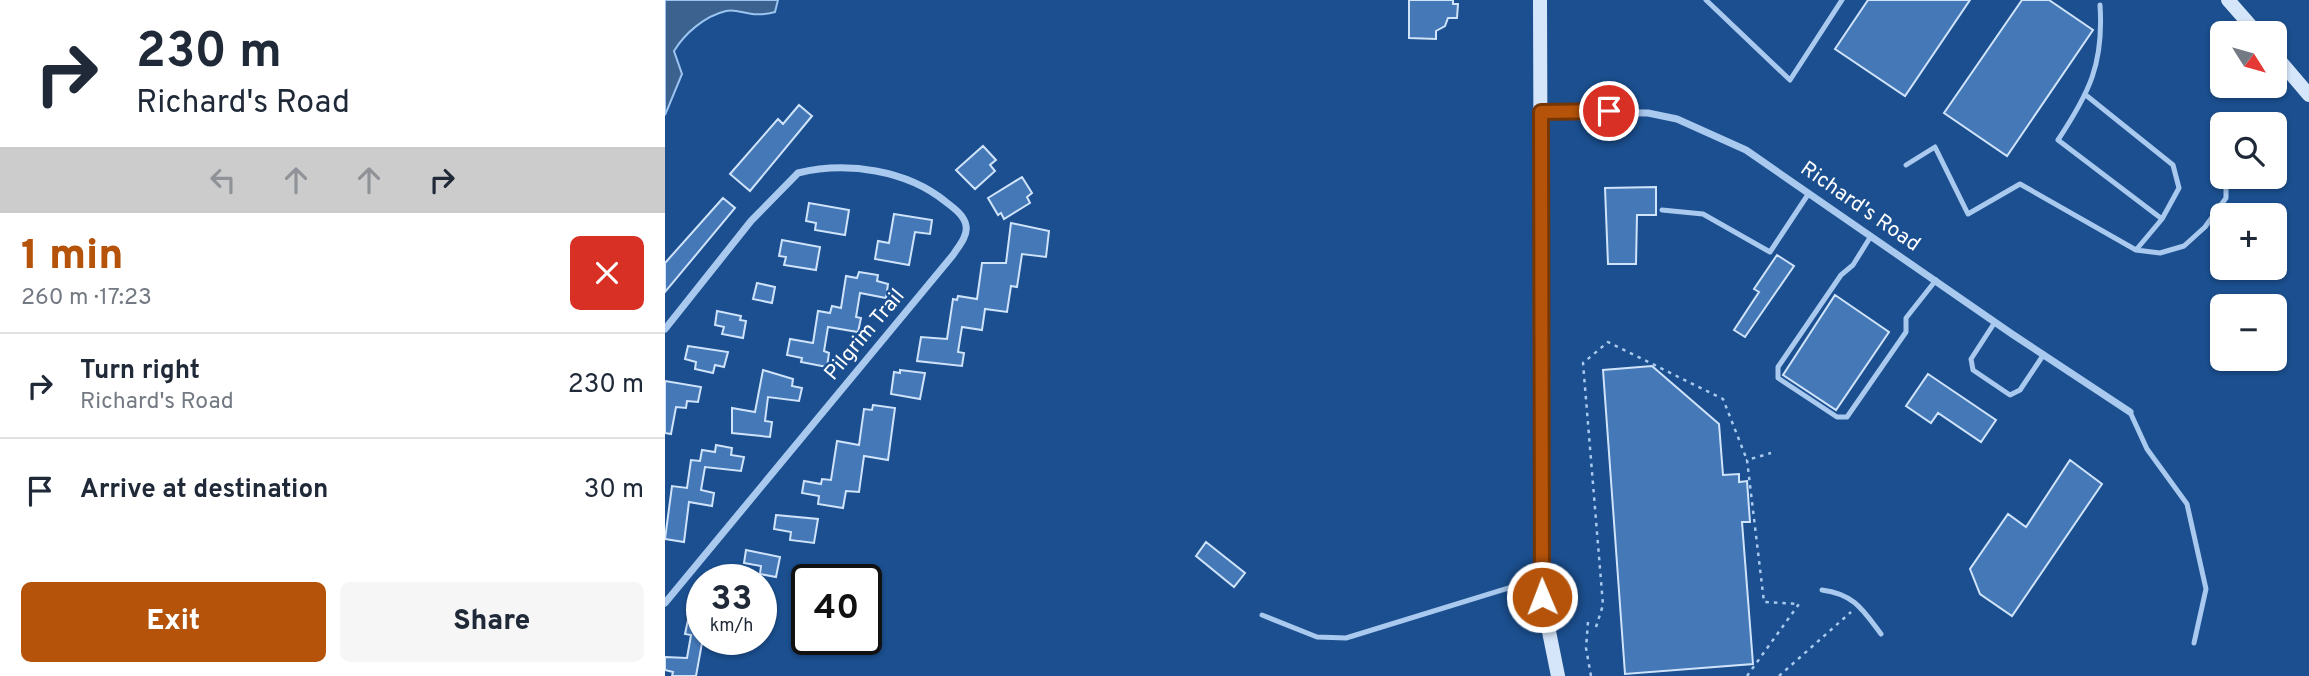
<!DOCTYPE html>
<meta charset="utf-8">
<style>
:root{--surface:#fff;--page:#f6f6f7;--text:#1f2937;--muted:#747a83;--line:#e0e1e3;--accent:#b45309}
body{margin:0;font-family:Overpass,sans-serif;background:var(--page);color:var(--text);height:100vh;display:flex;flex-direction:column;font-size:26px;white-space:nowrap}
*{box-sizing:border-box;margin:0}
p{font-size:23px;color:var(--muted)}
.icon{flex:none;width:38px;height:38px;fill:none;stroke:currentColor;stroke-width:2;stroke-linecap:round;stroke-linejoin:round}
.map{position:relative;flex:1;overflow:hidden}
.details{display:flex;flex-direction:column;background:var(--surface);width:665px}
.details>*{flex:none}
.banner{background:#fff;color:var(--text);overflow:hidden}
.needle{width:46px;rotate:127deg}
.controls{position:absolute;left:1545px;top:21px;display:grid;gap:14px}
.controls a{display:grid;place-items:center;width:77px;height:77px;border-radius:10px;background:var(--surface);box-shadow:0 2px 5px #0004;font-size:35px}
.speed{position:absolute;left:21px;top:564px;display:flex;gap:14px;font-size:35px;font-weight:700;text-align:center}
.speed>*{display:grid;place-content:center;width:91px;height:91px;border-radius:50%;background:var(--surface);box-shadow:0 2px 5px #0004;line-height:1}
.speed small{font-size:18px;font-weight:400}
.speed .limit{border:4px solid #111;border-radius:10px;background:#fff;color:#111}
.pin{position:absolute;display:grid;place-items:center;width:60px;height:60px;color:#fff;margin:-30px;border:4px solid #fff;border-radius:50%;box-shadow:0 2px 7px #0007}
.me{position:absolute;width:77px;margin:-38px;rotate:359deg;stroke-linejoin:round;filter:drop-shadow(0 0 5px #0008)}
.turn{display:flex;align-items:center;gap:24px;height:147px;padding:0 21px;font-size:32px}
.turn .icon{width:91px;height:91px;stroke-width:2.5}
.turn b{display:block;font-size:49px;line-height:60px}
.lanes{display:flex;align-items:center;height:66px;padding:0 21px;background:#0003;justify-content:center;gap:35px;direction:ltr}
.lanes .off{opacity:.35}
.round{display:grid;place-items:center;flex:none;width:74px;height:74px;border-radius:10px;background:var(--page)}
.head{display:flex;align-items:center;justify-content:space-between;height:119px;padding:0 21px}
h1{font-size:42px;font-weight:800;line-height:52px;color:var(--accent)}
.primary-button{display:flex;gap:14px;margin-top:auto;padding:14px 21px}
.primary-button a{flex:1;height:80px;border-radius:10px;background:var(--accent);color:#fff;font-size:28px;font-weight:800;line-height:80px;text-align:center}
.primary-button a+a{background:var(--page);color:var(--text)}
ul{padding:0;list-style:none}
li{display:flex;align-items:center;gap:21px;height:105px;padding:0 21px;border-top:2px solid var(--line)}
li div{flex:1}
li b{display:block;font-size:26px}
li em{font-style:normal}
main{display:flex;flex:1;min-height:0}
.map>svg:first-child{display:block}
</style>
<main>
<section class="details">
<div class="banner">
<div class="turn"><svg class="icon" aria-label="right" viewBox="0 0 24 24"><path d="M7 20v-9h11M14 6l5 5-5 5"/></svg><div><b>230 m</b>Richard's Road</div></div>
<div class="lanes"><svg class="icon off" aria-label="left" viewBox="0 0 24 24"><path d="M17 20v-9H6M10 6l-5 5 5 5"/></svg><svg class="icon off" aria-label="ahead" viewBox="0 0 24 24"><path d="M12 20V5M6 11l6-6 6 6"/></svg><svg class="icon off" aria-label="ahead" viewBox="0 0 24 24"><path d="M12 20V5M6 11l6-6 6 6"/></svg><svg class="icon" aria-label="right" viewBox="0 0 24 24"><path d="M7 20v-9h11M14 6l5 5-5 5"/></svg></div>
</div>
<div class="head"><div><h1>1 min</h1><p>260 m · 17:23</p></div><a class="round" style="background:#d93025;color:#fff"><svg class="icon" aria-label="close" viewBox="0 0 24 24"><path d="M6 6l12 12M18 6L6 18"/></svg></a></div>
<ul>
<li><svg class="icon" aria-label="right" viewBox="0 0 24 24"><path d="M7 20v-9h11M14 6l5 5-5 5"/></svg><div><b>Turn right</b><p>Richard's Road</p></div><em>230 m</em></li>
<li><svg class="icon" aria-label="arrive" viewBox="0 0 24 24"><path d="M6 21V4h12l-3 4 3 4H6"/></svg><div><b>Arrive at destination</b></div><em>30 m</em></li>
</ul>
<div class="primary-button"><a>Exit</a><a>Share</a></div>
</section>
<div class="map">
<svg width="1644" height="676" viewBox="0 0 1644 676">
<rect width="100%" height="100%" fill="#1b4f8f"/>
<path fill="#3c6290" stroke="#9cc4f0" stroke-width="2" d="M 0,0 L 113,0 L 110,12 C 86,19 75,8 61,11 C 40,16 20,33 9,51 L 17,74 L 0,115 Z"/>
<path fill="#4478b7" stroke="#cfe3fa" stroke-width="2" d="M 744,0 L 788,0 L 788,4 L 793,4 L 792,18 L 783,18 L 780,26 L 771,31 L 771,39 L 744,38 Z
M 1203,0 L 1305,0 L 1240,96 L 1170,49 Z
M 1357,0 L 1384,0 L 1428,30 L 1342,156 L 1279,113 Z
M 134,105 L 147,116 L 85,191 L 65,174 L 113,119 L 118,124 Z
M 318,146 L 331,160 L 325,165 L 330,171 L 310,189 L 291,170 Z
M 357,177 L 367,193 L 362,197 L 365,203 L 339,219 L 336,213 L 333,215 L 323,198 Z
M 991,187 L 991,215 L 972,215 L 971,264 L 943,264 L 940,188 Z
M 58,198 L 70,208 L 0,292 L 0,263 Z
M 144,203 L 184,210 L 180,235 L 150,230 L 151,223 L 141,221 Z
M 229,214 L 267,220 L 265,234 L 250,232 L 244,265 L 210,259 L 213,241 L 224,243 Z
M 346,223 L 384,231 L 381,257 L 357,254 L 352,287 L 346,286 L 342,312 L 320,309 L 317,330 L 297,327 L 293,352 L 299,353 L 297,366 L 252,361 L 256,337 L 282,339 L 288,299 L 292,300 L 293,296 L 312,299 L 317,263 L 341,263 Z
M 117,240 L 155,247 L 151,270 L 119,265 L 121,257 L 114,256 Z
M 1112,255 L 1129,266 L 1080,337 L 1069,330 L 1094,292 L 1089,289 Z
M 194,272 L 213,275 L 212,281 L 223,284 L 221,298 L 195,293 L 191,317 L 196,318 L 193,332 L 163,327 L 159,351 L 164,353 L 162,367 L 136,362 L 137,358 L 122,355 L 125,339 L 148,343 L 153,311 L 165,313 L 167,306 L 176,308 L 181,276 L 192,278 Z
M 92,283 L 110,287 L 107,303 L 88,299 Z
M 1170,295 L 1224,332 L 1171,410 L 1118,375 Z
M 52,311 L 76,316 L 75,320 L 81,321 L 78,338 L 57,334 L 59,327 L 50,325 Z
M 23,346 L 63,352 L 59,367 L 50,365 L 48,373 L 30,369 L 31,362 L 20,359 Z
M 987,366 L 1054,424 L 1058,475 L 1074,474 L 1074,482 L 1082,481 L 1085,522 L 1077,522 L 1088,664 L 960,674 L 938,370 Z
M 98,370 L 128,379 L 127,386 L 137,388 L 134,401 L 103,397 L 100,421 L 107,422 L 105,437 L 67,433 L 67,408 L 90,412 Z
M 235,370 L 260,373 L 255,399 L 226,394 L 229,372 L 235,373 Z
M 1263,374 L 1331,420 L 1316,442 L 1273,413 L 1266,423 L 1241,406 Z
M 0,381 L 36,387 L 33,402 L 22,401 L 21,408 L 11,407 L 6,434 L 0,433 Z
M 208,405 L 230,408 L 223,460 L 199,456 L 194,492 L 181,491 L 178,508 L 153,504 L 154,496 L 137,493 L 139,481 L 156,484 L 157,479 L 166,480 L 172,441 L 194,445 L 199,409 L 207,410 Z
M 51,445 L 67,448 L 66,455 L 79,457 L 76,471 L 40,467 L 36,490 L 49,493 L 47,506 L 24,502 L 19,542 L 0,539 L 7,486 L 22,488 L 26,460 L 35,461 L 37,450 L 50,452 Z
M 1405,460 L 1437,484 L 1347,616 L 1315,594 L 1305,569 L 1343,514 L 1361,527 Z
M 111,515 L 153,519 L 149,543 L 125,540 L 126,532 L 109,529 Z
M 541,542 L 580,573 L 569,587 L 531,556 Z
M 81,550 L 115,557 L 111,577 L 95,574 L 96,566 L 79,563 Z
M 31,608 L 37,609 L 37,643 L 31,676 L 7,676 L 8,672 L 0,670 L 0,657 L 22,658 L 26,635 L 20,634 L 23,620 L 29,621 Z"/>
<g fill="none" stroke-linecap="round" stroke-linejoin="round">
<path stroke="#a9c9ee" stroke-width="2.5" stroke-dasharray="3.5 5" stroke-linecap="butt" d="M 923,622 L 921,648 L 926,676
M 931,627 L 938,605 L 918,363 L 943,342 L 1058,399 L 1082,460
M 1082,676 L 1134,604 L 1099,602 L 1082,460 L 1106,453
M 1114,676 L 1186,612"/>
<path stroke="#a9c9ee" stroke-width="5" d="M 1041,0 L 1125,80 L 1177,0
M 1422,96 L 1508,165 L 1514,188 L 1497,219
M 1241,165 L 1270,147 L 1303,214 L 1355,184 L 1471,250 L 1497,219 L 1393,140 C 1424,93 1439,64 1435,5
M 997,210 L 1038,214 L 1105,252 L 1144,193
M 1206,236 L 1188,265 L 1176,275 L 1113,367 L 1113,378 L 1172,417 L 1182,417 L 1241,332 L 1241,318 L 1271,280
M 1471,250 L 1495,253 L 1519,246 L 1540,227 L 1561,198 L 1561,177
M 1330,322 L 1306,359 L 1308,370 L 1345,395 L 1355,390 L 1379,354
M 1465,412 L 1482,449 L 1522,504 L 1541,589 L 1529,643
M 1157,590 C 1189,594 1198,610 1216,634
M 597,615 L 652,637 L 681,638 L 876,578"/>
<path stroke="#a9c9ee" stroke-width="7" d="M 876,112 L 983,113 L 1012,119 L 1081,150 L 1347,334 L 1465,412
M 0,329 L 86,221 L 133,173 C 182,161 242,170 281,202 C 289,208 300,216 301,226 C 303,236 293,247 288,255 L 0,603"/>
<path stroke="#d6e6fa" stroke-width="14" d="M 875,0 L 877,597 L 893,676
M 1563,0 L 1592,33
M 1610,55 L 1644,95"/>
</g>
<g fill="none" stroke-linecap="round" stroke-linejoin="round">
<defs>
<path id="route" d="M 877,597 L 876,112 L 944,111"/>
</defs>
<use href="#route" stroke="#753606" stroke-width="18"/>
<use href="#route" stroke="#b45309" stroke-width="12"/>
</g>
<g text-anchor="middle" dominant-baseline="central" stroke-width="5" stroke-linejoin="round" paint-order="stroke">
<g font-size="21" fill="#fff" stroke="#1b4f8f">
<text transform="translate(1195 207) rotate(35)">Richard's Road</text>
<text transform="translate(200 335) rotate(-50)">Pilgrim Trail</text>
</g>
</g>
</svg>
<div class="controls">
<a><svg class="needle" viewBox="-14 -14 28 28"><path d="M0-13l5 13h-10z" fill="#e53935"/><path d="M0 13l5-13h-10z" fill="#747a83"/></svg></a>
<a><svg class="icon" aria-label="search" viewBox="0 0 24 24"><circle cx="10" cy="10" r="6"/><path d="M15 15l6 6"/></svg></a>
<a>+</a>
<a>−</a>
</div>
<div class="speed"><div>33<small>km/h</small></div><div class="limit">40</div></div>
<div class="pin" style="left:944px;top:111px;background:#d93025"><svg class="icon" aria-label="arrive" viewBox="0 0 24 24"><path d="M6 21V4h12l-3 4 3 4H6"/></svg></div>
<svg class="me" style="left:877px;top:597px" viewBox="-20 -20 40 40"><circle r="17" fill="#b45309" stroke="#fff" stroke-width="3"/><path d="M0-11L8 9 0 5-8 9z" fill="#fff"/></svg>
</div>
</main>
